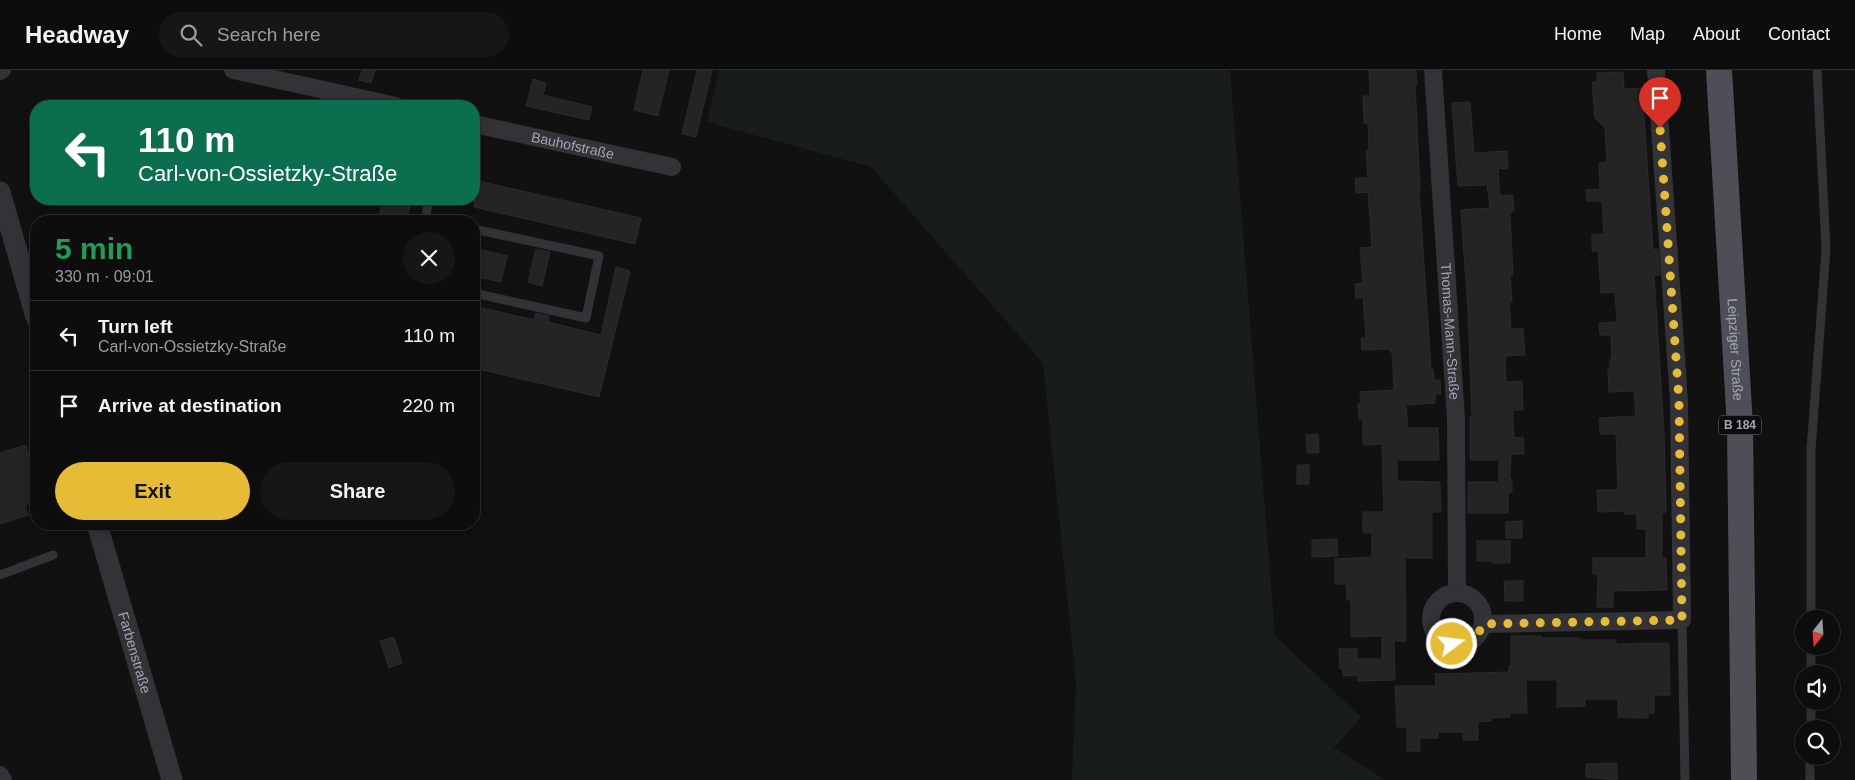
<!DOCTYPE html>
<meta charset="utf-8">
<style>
:root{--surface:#0d0d0e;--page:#161617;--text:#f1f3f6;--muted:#9a9c9e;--line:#2d2d2e;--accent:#e6bc36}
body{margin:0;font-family:Arial,sans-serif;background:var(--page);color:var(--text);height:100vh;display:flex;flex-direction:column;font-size:19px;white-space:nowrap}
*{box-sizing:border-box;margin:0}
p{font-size:16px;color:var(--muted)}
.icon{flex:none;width:28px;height:28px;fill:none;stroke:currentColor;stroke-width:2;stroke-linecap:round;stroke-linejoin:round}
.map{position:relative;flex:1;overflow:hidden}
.details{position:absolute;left:30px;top:145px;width:450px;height:315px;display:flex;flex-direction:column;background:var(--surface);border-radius:20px;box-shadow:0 2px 12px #0003,0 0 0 1px var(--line)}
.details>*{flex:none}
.top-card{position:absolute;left:30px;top:30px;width:450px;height:105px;border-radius:20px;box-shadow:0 2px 12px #0003,0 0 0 1px var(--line);background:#0b6e4f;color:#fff;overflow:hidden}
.needle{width:32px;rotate:197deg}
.fabs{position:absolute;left:1795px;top:540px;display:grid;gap:10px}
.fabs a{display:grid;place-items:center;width:45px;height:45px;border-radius:50%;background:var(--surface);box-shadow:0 2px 12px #0003,0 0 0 1px var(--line);font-size:25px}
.pin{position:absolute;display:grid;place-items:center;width:42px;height:42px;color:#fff;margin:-51px -21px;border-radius:50% 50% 50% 0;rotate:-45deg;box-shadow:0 0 5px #0007}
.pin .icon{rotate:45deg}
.me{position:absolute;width:55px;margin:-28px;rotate:75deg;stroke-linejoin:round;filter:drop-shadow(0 0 4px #0008)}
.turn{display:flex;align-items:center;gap:18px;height:105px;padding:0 25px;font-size:22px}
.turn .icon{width:65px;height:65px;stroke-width:2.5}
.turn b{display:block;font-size:35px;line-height:42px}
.round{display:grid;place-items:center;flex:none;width:52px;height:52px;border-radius:26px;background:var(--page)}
.headline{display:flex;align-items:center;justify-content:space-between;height:85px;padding:0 25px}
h1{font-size:30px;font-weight:700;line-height:38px;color:#1e9e55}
.action{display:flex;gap:10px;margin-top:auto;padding:10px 25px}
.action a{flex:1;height:58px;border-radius:30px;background:var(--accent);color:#111;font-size:20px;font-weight:700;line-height:58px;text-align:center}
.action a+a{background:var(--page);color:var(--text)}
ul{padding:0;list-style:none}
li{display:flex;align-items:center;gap:15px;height:70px;padding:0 25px;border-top:1px solid var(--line)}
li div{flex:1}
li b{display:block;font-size:19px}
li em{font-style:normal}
header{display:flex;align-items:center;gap:30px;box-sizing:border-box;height:70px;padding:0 25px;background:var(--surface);border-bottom:1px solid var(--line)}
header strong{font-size:24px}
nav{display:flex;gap:28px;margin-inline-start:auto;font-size:18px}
.search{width:350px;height:45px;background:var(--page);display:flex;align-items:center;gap:12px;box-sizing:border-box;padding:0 18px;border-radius:28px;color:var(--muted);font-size:19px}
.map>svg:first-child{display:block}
</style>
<header>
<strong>Headway</strong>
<div class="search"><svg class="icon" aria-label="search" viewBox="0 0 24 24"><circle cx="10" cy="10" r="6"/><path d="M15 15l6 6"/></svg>Search here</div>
<nav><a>Home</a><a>Map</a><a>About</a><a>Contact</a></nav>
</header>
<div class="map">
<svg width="1855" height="710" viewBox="0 0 1855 710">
<rect width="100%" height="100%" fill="#111112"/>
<path fill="#181d19" d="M 719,0 L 1230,0 L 1275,566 L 1361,647 L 1334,678 L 1386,710 L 1072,710 L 1076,612 L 1043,293 L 871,97 L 707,52 Z"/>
<path fill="#242426" stroke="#2b2b2e" d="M 362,0 L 375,0 L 371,13 L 359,10 Z
M 643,0 L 669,0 L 658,46 L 634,40 Z
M 697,0 L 712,0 L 696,67 L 682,64 Z
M 1369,0 L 1416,0 L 1417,15 L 1415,15 L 1420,120 L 1419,120 L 1431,299 L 1433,299 L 1434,310 L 1440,310 L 1441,324 L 1435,324 L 1435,333 L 1406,335 L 1408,358 L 1438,358 L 1439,390 L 1397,390 L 1397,411 L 1440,412 L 1441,442 L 1432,442 L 1432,488 L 1405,488 L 1406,571 L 1394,571 L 1395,610 L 1358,611 L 1358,605 L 1343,606 L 1343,599 L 1340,599 L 1339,579 L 1357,579 L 1357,589 L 1382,589 L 1382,566 L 1351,567 L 1351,530 L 1347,530 L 1346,514 L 1335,514 L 1335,489 L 1372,487 L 1372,463 L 1363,463 L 1363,442 L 1384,442 L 1382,374 L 1363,375 L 1363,349 L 1359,349 L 1358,334 L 1361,334 L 1360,322 L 1394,320 L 1392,282 L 1390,282 L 1390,279 L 1362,280 L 1361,268 L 1366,268 L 1363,227 L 1356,228 L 1355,214 L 1363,213 L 1360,178 L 1372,177 L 1368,122 L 1356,123 L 1355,108 L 1368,108 L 1366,81 L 1369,80 L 1368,53 L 1364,53 L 1363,26 L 1370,26 Z
M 1623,2 L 1624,19 L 1642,18 L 1653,180 L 1658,179 L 1660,205 L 1654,205 L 1664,361 L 1666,442 L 1662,443 L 1662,488 L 1666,488 L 1667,520 L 1613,521 L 1613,537 L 1597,537 L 1598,504 L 1593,504 L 1593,488 L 1646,488 L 1646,459 L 1637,459 L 1637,444 L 1625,444 L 1624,441 L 1598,442 L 1597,420 L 1618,420 L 1616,364 L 1600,364 L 1599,348 L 1636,346 L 1634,321 L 1609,322 L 1608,298 L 1610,298 L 1610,289 L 1612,289 L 1611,265 L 1600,265 L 1599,253 L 1617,252 L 1615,222 L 1601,223 L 1598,181 L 1592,181 L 1592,165 L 1604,164 L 1602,131 L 1587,131 L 1586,120 L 1600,119 L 1599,93 L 1607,92 L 1605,58 L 1595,48 L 1592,12 L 1597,12 L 1597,3 Z
M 533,9 L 546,13 L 543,25 L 592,37 L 589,50 L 526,36 Z
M 1470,32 L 1474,83 L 1507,81 L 1508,98 L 1498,99 L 1500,126 L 1513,125 L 1514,140 L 1510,144 L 1513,205 L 1510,205 L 1512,232 L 1509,232 L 1511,259 L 1523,258 L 1525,285 L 1505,286 L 1506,312 L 1522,311 L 1523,340 L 1513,340 L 1513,355 L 1514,368 L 1523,367 L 1524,384 L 1511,384 L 1510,409 L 1512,409 L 1512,422 L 1508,422 L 1508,443 L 1468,443 L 1468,412 L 1499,412 L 1499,390 L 1470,390 L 1470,347 L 1472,347 L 1468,242 L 1461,140 L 1490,138 L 1487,115 L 1458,116 L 1452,33 Z
M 474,110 L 641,148 L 635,174 L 474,137 Z
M 383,129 L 412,129 L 406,151 L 378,151 Z
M 474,178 L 507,186 L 501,212 L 474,206 Z
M 536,179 L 550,182 L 542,216 L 528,212 Z
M 616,197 L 630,201 L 599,327 L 474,298 L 474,236 L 534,250 L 536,243 L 549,246 L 548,252 L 601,265 Z
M 1318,364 L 1319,383 L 1307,383 L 1306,365 Z
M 26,375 L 36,410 L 36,431 L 25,435 L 28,445 L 0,454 L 0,383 Z
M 1297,395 L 1309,395 L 1309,414 L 1297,414 Z
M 1522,451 L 1522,468 L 1506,468 L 1506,452 Z
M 1337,469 L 1338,486 L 1312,487 L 1312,470 Z
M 1477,471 L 1510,471 L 1510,493 L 1493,493 L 1493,491 L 1477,491 Z
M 1504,511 L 1523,511 L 1523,531 L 1505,531 Z
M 1511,566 L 1541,566 L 1541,568 L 1580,568 L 1580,570 L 1616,570 L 1616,574 L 1669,573 L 1670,625 L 1654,625 L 1654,643 L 1648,643 L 1648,648 L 1618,647 L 1618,629 L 1585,629 L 1585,636 L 1557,637 L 1557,610 L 1526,610 L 1527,643 L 1510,643 L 1510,647 L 1491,648 L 1491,651 L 1478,652 L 1478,670 L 1463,670 L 1463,662 L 1438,662 L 1438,668 L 1420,668 L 1420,681 L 1407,681 L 1407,657 L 1397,657 L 1395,616 L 1436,616 L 1435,604 L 1509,602 L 1509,597 L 1511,596 Z
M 394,567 L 402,593 L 389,598 L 380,571 Z
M 1617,693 L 1617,710 L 1586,707 L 1586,694 Z"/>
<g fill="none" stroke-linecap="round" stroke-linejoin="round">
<path stroke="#323237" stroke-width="9" d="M 425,148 L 440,151
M 425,151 L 429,129
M 474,159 L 599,186 L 586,248 L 474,223
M 0,505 L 53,485
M 1811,549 L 1811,380 L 1826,179 L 1817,0
M 1682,550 L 1685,710
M 1811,604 L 1811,576
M 1811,659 L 1811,631
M 1810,710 L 1810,686"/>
<g stroke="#323237" stroke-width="18">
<path d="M 233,0 L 396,36"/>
<path id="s1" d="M 1433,0 L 1456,349 L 1457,523"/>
<path d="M 0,1 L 2,0"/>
<path id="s2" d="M 474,54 L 672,97"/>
<circle cx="1457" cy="549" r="26"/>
<path d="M 1483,554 L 1682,550 L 1679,331 L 1656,0"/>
<path d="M 0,705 L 3,710"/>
</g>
<g stroke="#323237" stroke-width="21">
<path d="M 0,122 L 36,247"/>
<path id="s3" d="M 97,454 L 172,710"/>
</g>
<path stroke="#4e4f56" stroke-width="26" id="s4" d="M 1719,0 L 1740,357 L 1744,710"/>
</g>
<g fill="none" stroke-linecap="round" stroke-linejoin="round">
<path stroke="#e6bc36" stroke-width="9" stroke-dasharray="0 16.2" d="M 1452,574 C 1467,575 1477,569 1483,554 L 1682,550 L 1679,331 L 1660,58"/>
</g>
<g text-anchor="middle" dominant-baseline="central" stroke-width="5" stroke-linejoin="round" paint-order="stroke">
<rect fill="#0c0c0d" stroke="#767880" stroke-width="1" x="1719" y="345.5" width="42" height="19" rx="4"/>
<g font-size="12" font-weight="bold" fill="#a3a6b2">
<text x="1740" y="355">B 184</text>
</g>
<g font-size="14" fill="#a3a6b2" stroke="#0c0c0d">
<text stroke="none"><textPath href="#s2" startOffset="101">Bauhofstraße</textPath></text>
<text stroke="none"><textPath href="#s1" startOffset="262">Thomas-Mann-Straße</textPath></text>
<text stroke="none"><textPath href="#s4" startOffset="280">Leipziger Straße</textPath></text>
<text stroke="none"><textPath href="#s3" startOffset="134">Farbenstraße</textPath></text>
</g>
</g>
</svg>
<div class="fabs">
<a><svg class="needle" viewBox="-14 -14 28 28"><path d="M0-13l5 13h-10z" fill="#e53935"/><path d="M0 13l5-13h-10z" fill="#9a9c9e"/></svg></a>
<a><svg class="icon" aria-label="sound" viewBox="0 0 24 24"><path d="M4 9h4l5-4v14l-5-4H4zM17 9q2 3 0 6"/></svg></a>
<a><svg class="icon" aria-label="search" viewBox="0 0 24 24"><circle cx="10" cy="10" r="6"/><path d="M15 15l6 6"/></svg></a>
</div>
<div class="pin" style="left:1660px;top:58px;background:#d93025"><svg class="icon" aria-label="arrive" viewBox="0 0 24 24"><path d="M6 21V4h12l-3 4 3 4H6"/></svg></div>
<svg class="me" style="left:1452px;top:574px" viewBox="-20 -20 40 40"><circle r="17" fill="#e6bc36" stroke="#fff" stroke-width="3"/><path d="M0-11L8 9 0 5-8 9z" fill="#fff"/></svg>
<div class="top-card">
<div class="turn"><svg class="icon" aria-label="left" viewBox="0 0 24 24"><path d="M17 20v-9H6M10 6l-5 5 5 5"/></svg><div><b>110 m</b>Carl-von-Ossietzky-Straße</div></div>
</div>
<section class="details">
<div class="headline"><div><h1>5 min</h1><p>330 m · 09:01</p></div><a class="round"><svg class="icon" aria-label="close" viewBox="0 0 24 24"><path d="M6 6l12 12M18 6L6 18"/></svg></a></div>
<ul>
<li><svg class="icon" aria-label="left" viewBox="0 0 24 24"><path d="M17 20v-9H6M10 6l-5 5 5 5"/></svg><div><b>Turn left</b><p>Carl-von-Ossietzky-Straße</p></div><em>110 m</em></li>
<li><svg class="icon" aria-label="arrive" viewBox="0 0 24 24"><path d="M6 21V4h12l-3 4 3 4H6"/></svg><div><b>Arrive at destination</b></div><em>220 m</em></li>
</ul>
<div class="action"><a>Exit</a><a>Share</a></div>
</section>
</div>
